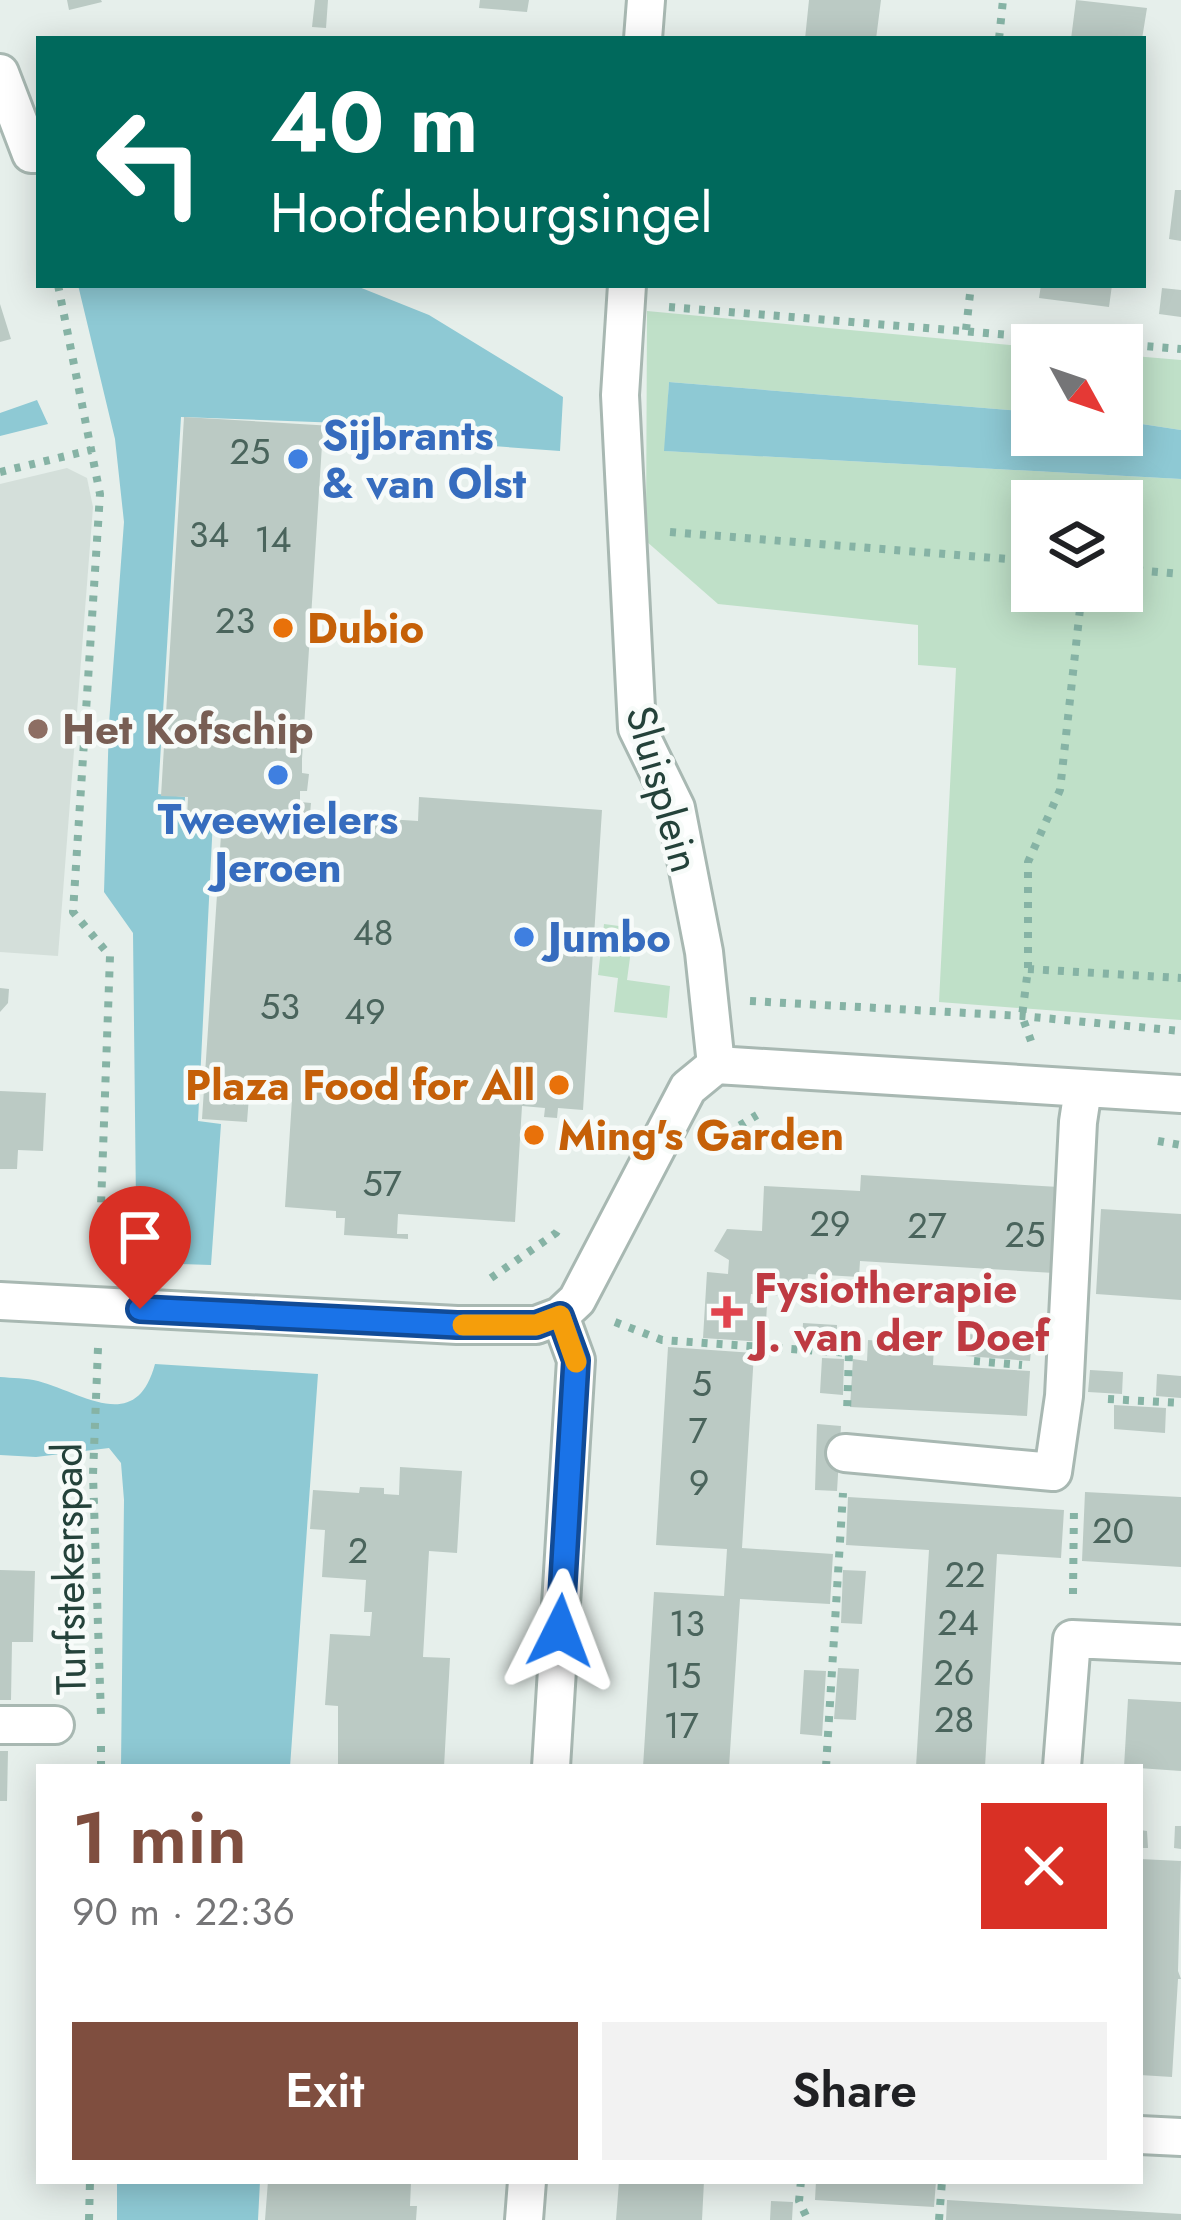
<!DOCTYPE html>
<meta charset="utf-8">
<style>
:root{--surface:#fff;--page:#f2f2f2;--text:#202124;--muted:#757577;--accent:#7f4e3f}
body{margin:0;font-family:Jost,sans-serif;background:var(--page);color:var(--text);height:100vh;display:flex;flex-direction:column;font-size:45px;white-space:nowrap}
*{box-sizing:border-box;margin:0}
p{font-size:39px;color:var(--muted)}
.icon{flex:none;width:66px;height:66px;fill:none;stroke:currentColor;stroke-width:2;stroke-linecap:round;stroke-linejoin:round}
.map{position:relative;flex:1;overflow:hidden}
.details{position:absolute;left:36px;top:1764px;width:1107px;height:420px;display:flex;flex-direction:column;background:var(--surface);border-radius:0px;box-shadow:0 6px 30px #0003}
.details>*{flex:none}
.top-card{position:absolute;left:36px;top:36px;width:1110px;height:252px;border-radius:0px;box-shadow:0 6px 30px #0003;background:#00695c;color:#fff;overflow:hidden}
.needle{width:78px;rotate:130deg}
.buttons{position:absolute;left:1011px;top:324px;display:grid;gap:24px}
.buttons a{display:grid;place-items:center;width:132px;height:132px;border-radius:0px;background:var(--surface);box-shadow:0 6px 30px #0003;font-size:60px}
.pin{position:absolute;display:grid;place-items:center;width:102px;height:102px;color:#fff;margin:-123px -51px;border-radius:50% 50% 50% 0;rotate:-45deg;box-shadow:0 0 12px #0007}
.pin .icon{rotate:45deg}
.me{position:absolute;width:132px;margin:-66px;rotate:3deg;stroke-linejoin:round;filter:drop-shadow(0 0 9px #0008)}
.turn{display:flex;align-items:center;gap:42px;height:252px;padding:0 36px;font-size:54px}
.turn .icon{width:156px;height:156px;stroke-width:2.5}
.turn b{display:block;font-size:84px;line-height:102px}
.round{display:grid;place-items:center;flex:none;width:126px;height:126px;border-radius:0px;background:var(--page)}
.overview{display:flex;align-items:center;justify-content:space-between;height:204px;padding:0 36px}
h1{font-size:72px;font-weight:600;line-height:90px;color:var(--accent)}
.action{display:flex;gap:24px;margin-top:auto;padding:24px 36px}
.action a{flex:1;height:138px;border-radius:0px;background:var(--accent);color:#fff;font-size:48px;font-weight:600;line-height:138px;text-align:center}
.action a+a{background:var(--page);color:var(--text)}
.map>svg:first-child{display:block}
</style>
<div class="map">
<svg width="1181" height="2220" viewBox="0 0 1181 2220">
<rect width="100%" height="100%" fill="#e6efeb"/>
<path fill="#d4dfda" d="M 67,468 L 87,478 L 93,507 L 58,956 L 0,952 L 0,484 Z"/>
<path fill="#bfe0c8" fill-rule="evenodd" d="M 647,311 L 1032,347 L 1032,412 L 669,382 L 665,451 L 1181,479 L 1181,1020 L 939,1002 L 956,668 L 918,665 L 918,625 L 718,604 L 646,541 ZM 1032,501 L 1122,501 L 1122,591 L 1032,591 Z
M 1122,355 L 1181,360 L 1181,430 L 1122,421 Z
M 604,924 L 634,928 L 627,980 L 670,986 L 667,1018 L 614,1012 L 618,978 L 598,975 Z"/>
<path fill="#8ec9d4" d="M 78,285 L 354,285 L 429,315 L 563,397 L 560,451 L 370,437 L 369,424 L 181,417 L 158,794 L 185,797 L 184,818 L 213,819 L 198,1121 L 221,1124 L 211,1265 L 150,1263 L 136,1205 L 133,933 L 104,892 L 109,723 L 124,522 L 115,439 Z
M 669,382 L 1032,412 L 1032,435 L 1122,435 L 1122,421 L 1181,430 L 1181,479 L 664,451 Z
M 37,400 L 48,424 L 0,436 L 0,413 Z
M 155,1364 L 318,1374 L 290,1767 L 121,1767 L 124,1500 L 121,1463 L 109,1448 L 36,1457 L 0,1455 L 0,1377 C 12,1378 26,1378 38,1381 C 83,1393 136,1435 155,1364 Z
M 117,2181 L 260,2181 L 258,2220 L 117,2220 Z"/>
<path fill="#bbcac4" d="M 67,0 L 101,0 L 102,2 L 69,10 Z
M 315,0 L 328,0 L 326,28 L 312,27 Z
M 480,0 L 529,0 L 527,12 L 479,8 Z
M 809,0 L 881,0 L 876,39 L 805,39 Z
M 1076,0 L 1147,8 L 1142,39 L 1071,39 Z
M 1175,190 L 1181,190 L 1181,241 L 1169,239 Z
M 1041,285 L 1112,285 L 1109,307 L 1039,298 Z
M 1162,288 L 1181,290 L 1181,317 L 1159,314 Z
M 0,304 L 11,339 L 0,342 Z
M 184,417 L 333,426 L 332,430 L 323,429 L 302,759 L 302,773 L 309,774 L 307,791 L 300,791 L 300,802 L 311,803 L 310,814 L 418,821 L 419,797 L 602,810 L 583,1110 L 558,1108 L 557,1118 L 544,1117 L 545,1108 L 522,1106 L 515,1222 L 398,1214 L 397,1234 L 408,1234 L 408,1239 L 344,1235 L 345,1218 L 336,1218 L 336,1211 L 285,1207 L 292,1099 L 249,1096 L 247,1122 L 202,1119 L 222,820 L 187,817 L 188,797 L 161,796 Z
M 0,988 L 9,989 L 8,1003 L 0,1012 Z
M 0,1091 L 46,1093 L 43,1151 L 18,1150 L 17,1169 L 0,1169 Z
M 861,1175 L 1059,1187 L 1054,1273 L 860,1261 L 859,1277 L 808,1274 L 806,1297 L 751,1294 L 750,1303 L 767,1304 L 765,1342 L 703,1338 L 707,1272 L 728,1274 L 729,1260 L 714,1251 L 727,1229 L 762,1231 L 764,1186 L 860,1191 Z
M 1101,1209 L 1181,1214 L 1181,1300 L 1096,1294 Z
M 803,1323 L 837,1325 L 836,1347 L 802,1344 Z
M 968,1334 L 1032,1338 L 1030,1361 L 966,1356 Z
M 868,1340 L 934,1345 L 933,1365 L 1030,1371 L 1027,1416 L 850,1407 L 853,1359 L 867,1361 Z
M 668,1347 L 754,1353 L 742,1548 L 833,1554 L 830,1604 L 740,1599 L 729,1767 L 643,1767 L 654,1592 L 724,1596 L 727,1549 L 656,1545 Z
M 822,1358 L 844,1359 L 843,1395 L 820,1393 Z
M 1090,1370 L 1123,1372 L 1122,1394 L 1088,1392 Z
M 1157,1374 L 1181,1376 L 1181,1398 L 1156,1396 Z
M 1114,1405 L 1166,1408 L 1165,1433 L 1114,1429 Z
M 817,1424 L 841,1426 L 837,1491 L 815,1490 Z
M 400,1467 L 462,1471 L 457,1553 L 429,1551 L 423,1657 L 450,1658 L 444,1767 L 338,1767 L 338,1706 L 325,1705 L 330,1634 L 370,1636 L 372,1612 L 364,1612 L 366,1580 L 322,1577 L 325,1530 L 310,1529 L 313,1490 L 359,1493 L 360,1487 L 384,1488 L 384,1494 L 399,1495 Z
M 1085,1492 L 1181,1497 L 1181,1567 L 1082,1561 Z
M 848,1497 L 1064,1510 L 1061,1558 L 997,1554 L 985,1767 L 916,1767 L 929,1550 L 846,1545 Z
M 0,1570 L 35,1571 L 33,1642 L 12,1642 L 11,1700 L 0,1700 Z
M 843,1570 L 866,1571 L 862,1624 L 841,1623 Z
M 838,1668 L 859,1669 L 856,1720 L 834,1719 Z
M 804,1670 L 826,1671 L 822,1736 L 800,1734 Z
M 1128,1699 L 1181,1702 L 1181,1771 L 1124,1767 Z
M 0,1751 L 8,1751 L 7,1801 L 0,1801 Z
M 1175,1826 L 1181,1826 L 1181,1849 L 1174,1848 Z
M 1140,1830 L 1147,1831 L 1148,1848 L 1140,1848 Z
M 1140,1859 L 1181,1861 L 1178,1971 L 1181,1979 L 1178,1979 L 1172,2077 L 1140,2075 Z
M 268,2181 L 411,2182 L 410,2206 L 417,2206 L 416,2220 L 265,2220 Z
M 619,2181 L 704,2181 L 702,2220 L 616,2220 Z
M 816,2181 L 936,2181 L 934,2207 L 815,2200 Z
M 947,2200 L 1181,2214 L 1181,2220 L 946,2220 Z
M 771,2201 L 793,2202 L 792,2220 L 770,2220 Z"/>
<g fill="none" stroke-linecap="round" stroke-linejoin="round">
<defs>
<path id="minor" d="M 643,39 L 646,0
M 0,73 L 31,154 L 39,154
M 627,285 L 620,395 L 637,728 L 676,808 L 704,952 L 716,1065
M 716,1065 L 1181,1094
M 0,1301 L 457,1325 L 536,1325 L 560,1316 L 577,1300 L 688,1088 L 716,1065
M 845,1453 L 1053,1472 L 1064,1396 L 1078,1122 L 1083,1089
M 0,1725 L 55,1725
M 551,1767 L 576,1360 L 560,1316
M 1062,1767 L 1072,1639 L 1181,1644
M 1140,2135 L 1181,2137
M 524,2220 L 527,2181"/>
</defs>
<use href="#minor" stroke="#a8b8b2" stroke-width="42"/>
<path stroke="#86b3a5" stroke-width="8" stroke-dasharray="6 9" stroke-linecap="butt" d="M 999,39 L 1003,0
M 58,285 L 100,494 L 73,912 L 110,956 L 99,1261
M 669,307 L 1181,349
M 966,330 L 971,285
M 0,472 L 91,450
M 670,532 L 1032,561
M 1122,569 L 1181,574
M 1028,969 L 1181,978
M 750,1001 L 1022,1016 L 1181,1031
M 1031,1041 L 1022,1016 L 1028,969 L 1028,862 L 1060,790 L 1082,591
M 714,1141 L 757,1115
M 1158,1141 L 1181,1145
M 491,1278 L 556,1233 L 560,1227
M 615,1322 L 662,1340 L 849,1353 L 847,1412
M 98,1348 L 93,1475 L 101,1716
M 974,1361 L 1022,1365
M 1108,1399 L 1181,1403
M 1073,1594 L 1074,1507
M 101,1767 L 101,1737
M 826,1767 L 843,1493
M 801,2181 L 799,2201 L 808,2220
M 89,2220 L 90,2181
M 939,2220 L 942,2181"/>
<use href="#minor" stroke="#fff" stroke-width="36"/>
</g>
<g fill="none" stroke-linecap="round" stroke-linejoin="round">
<defs>
<path id="route" d="M 140,1309 L 457,1325 L 536,1325 L 560,1316 L 576,1360 L 560,1631"/>
</defs>
<use href="#route" stroke="#114b97" stroke-width="30"/>
<use href="#route" stroke="#1a73e8" stroke-width="21"/>
<path stroke="#f59e0b" stroke-width="21" d="M 463,1325 L 536,1325 L 560,1316 L 576,1362"/>
</g>
<g fill="#3f7fe0" stroke="#f7fbf9" stroke-width="4.5">
<circle cx="298" cy="459" r="12"/>
<circle cx="278" cy="775" r="12"/>
<circle cx="524" cy="937" r="12"/>
</g>
<g fill="#e8710a" stroke="#f7fbf9" stroke-width="4.5">
<circle cx="283" cy="628" r="12"/>
<circle cx="559" cy="1085" r="12"/>
<circle cx="534" cy="1135" r="12"/>
</g>
<circle fill="#8d6e63" stroke="#f7fbf9" stroke-width="4.5" cx="38" cy="729" r="12"/>
<path fill="#e0444e" stroke="#f7fbf9" stroke-width="4.5" d="M721 1294h12v12h12v12h-12v12h-12v-12h-12v-12h12z"/>
<g text-anchor="middle" dominant-baseline="central" stroke-width="9" stroke-linejoin="round" paint-order="stroke">
<g font-size="36" fill="#4a645c">
<text x="250" y="451">25</text>
<text x="209" y="534">34</text>
<text x="273" y="539">14</text>
<text x="235" y="620">23</text>
<text x="373" y="932">48</text>
<text x="280" y="1006">53</text>
<text x="365" y="1011">49</text>
<text x="382" y="1183">57</text>
<text x="830" y="1223">29</text>
<text x="927" y="1225">27</text>
<text x="1025" y="1234">25</text>
<text x="702" y="1383">5</text>
<text x="698" y="1430">7</text>
<text x="699" y="1482">9</text>
<text x="1113" y="1530">20</text>
<text x="358" y="1550">2</text>
<text x="965" y="1574">22</text>
<text x="958" y="1622">24</text>
<text x="687" y="1623">13</text>
<text x="954" y="1672">26</text>
<text x="683" y="1675">15</text>
<text x="954" y="1719">28</text>
<text x="681" y="1725">17</text>
</g>
<g font-size="42" font-weight="bold" fill="#366cbe" stroke="#f7fbf9" text-anchor="start">
<text x="322" y="435">Sijbrants<tspan x="322" dy="48">&amp; van Olst</tspan></text>
<text x="278" y="819" text-anchor="middle">Tweewielers<tspan x="278" dy="48">Jeroen</tspan></text>
<text x="548" y="937">Jumbo</text>
</g>
<g font-size="42" font-weight="bold" fill="#c56008" stroke="#f7fbf9" text-anchor="start">
<text x="307" y="628">Dubio</text>
<text x="535" y="1085" text-anchor="end">Plaza Food for All</text>
<text x="558" y="1135">Ming's Garden</text>
</g>
<g font-size="42" font-weight="bold" fill="#785e54" stroke="#f7fbf9" text-anchor="start">
<text x="62" y="729">Het Kofschip</text>
</g>
<g font-size="42" fill="#24423a" stroke="#f7fbf9">
<text transform="translate(663 789) rotate(74)">Sluisplein</text>
<text transform="translate(69 1569) rotate(-91)">Turfstekerspad</text>
</g>
<g font-size="42" font-weight="bold" fill="#be3a42" stroke="#f7fbf9" text-anchor="start">
<text x="754" y="1288">Fysiotherapie<tspan x="754" dy="48">J. van der Doef</tspan></text>
</g>
</g>
</svg>
<div class="buttons">
<a><svg class="needle" viewBox="-14 -14 28 28"><path d="M0-13l5 13h-10z" fill="#e53935"/><path d="M0 13l5-13h-10z" fill="#757577"/></svg></a>
<a><svg class="icon" aria-label="layers" viewBox="0 0 24 24"><path d="M12 4l9 5-9 5-9-5zM3 14l9 5 9-5"/></svg></a>
</div>
<div class="pin" style="left:140px;top:1309px;background:#d93025"><svg class="icon" aria-label="arrive" viewBox="0 0 24 24"><path d="M6 21V4h12l-3 4 3 4H6"/></svg></div>
<svg class="me" style="left:560px;top:1631px" viewBox="-20 -20 40 40"><path d="M0-17L14 15 0 8-14 15z" fill="#1a73e8" stroke="#fff" stroke-width="4"/></svg>
<div class="top-card">
<div class="turn"><svg class="icon" aria-label="left" viewBox="0 0 24 24"><path d="M17 20v-9H6M10 6l-5 5 5 5"/></svg><div><b>40 m</b>Hoofdenburgsingel</div></div>
</div>
<section class="details">
<div class="overview"><div><h1>1 min</h1><p>90 m · 22:36</p></div><a class="round" style="background:#d93025;color:#fff"><svg class="icon" aria-label="close" viewBox="0 0 24 24"><path d="M6 6l12 12M18 6L6 18"/></svg></a></div>
<div class="action"><a>Exit</a><a>Share</a></div>
</section>
</div>
